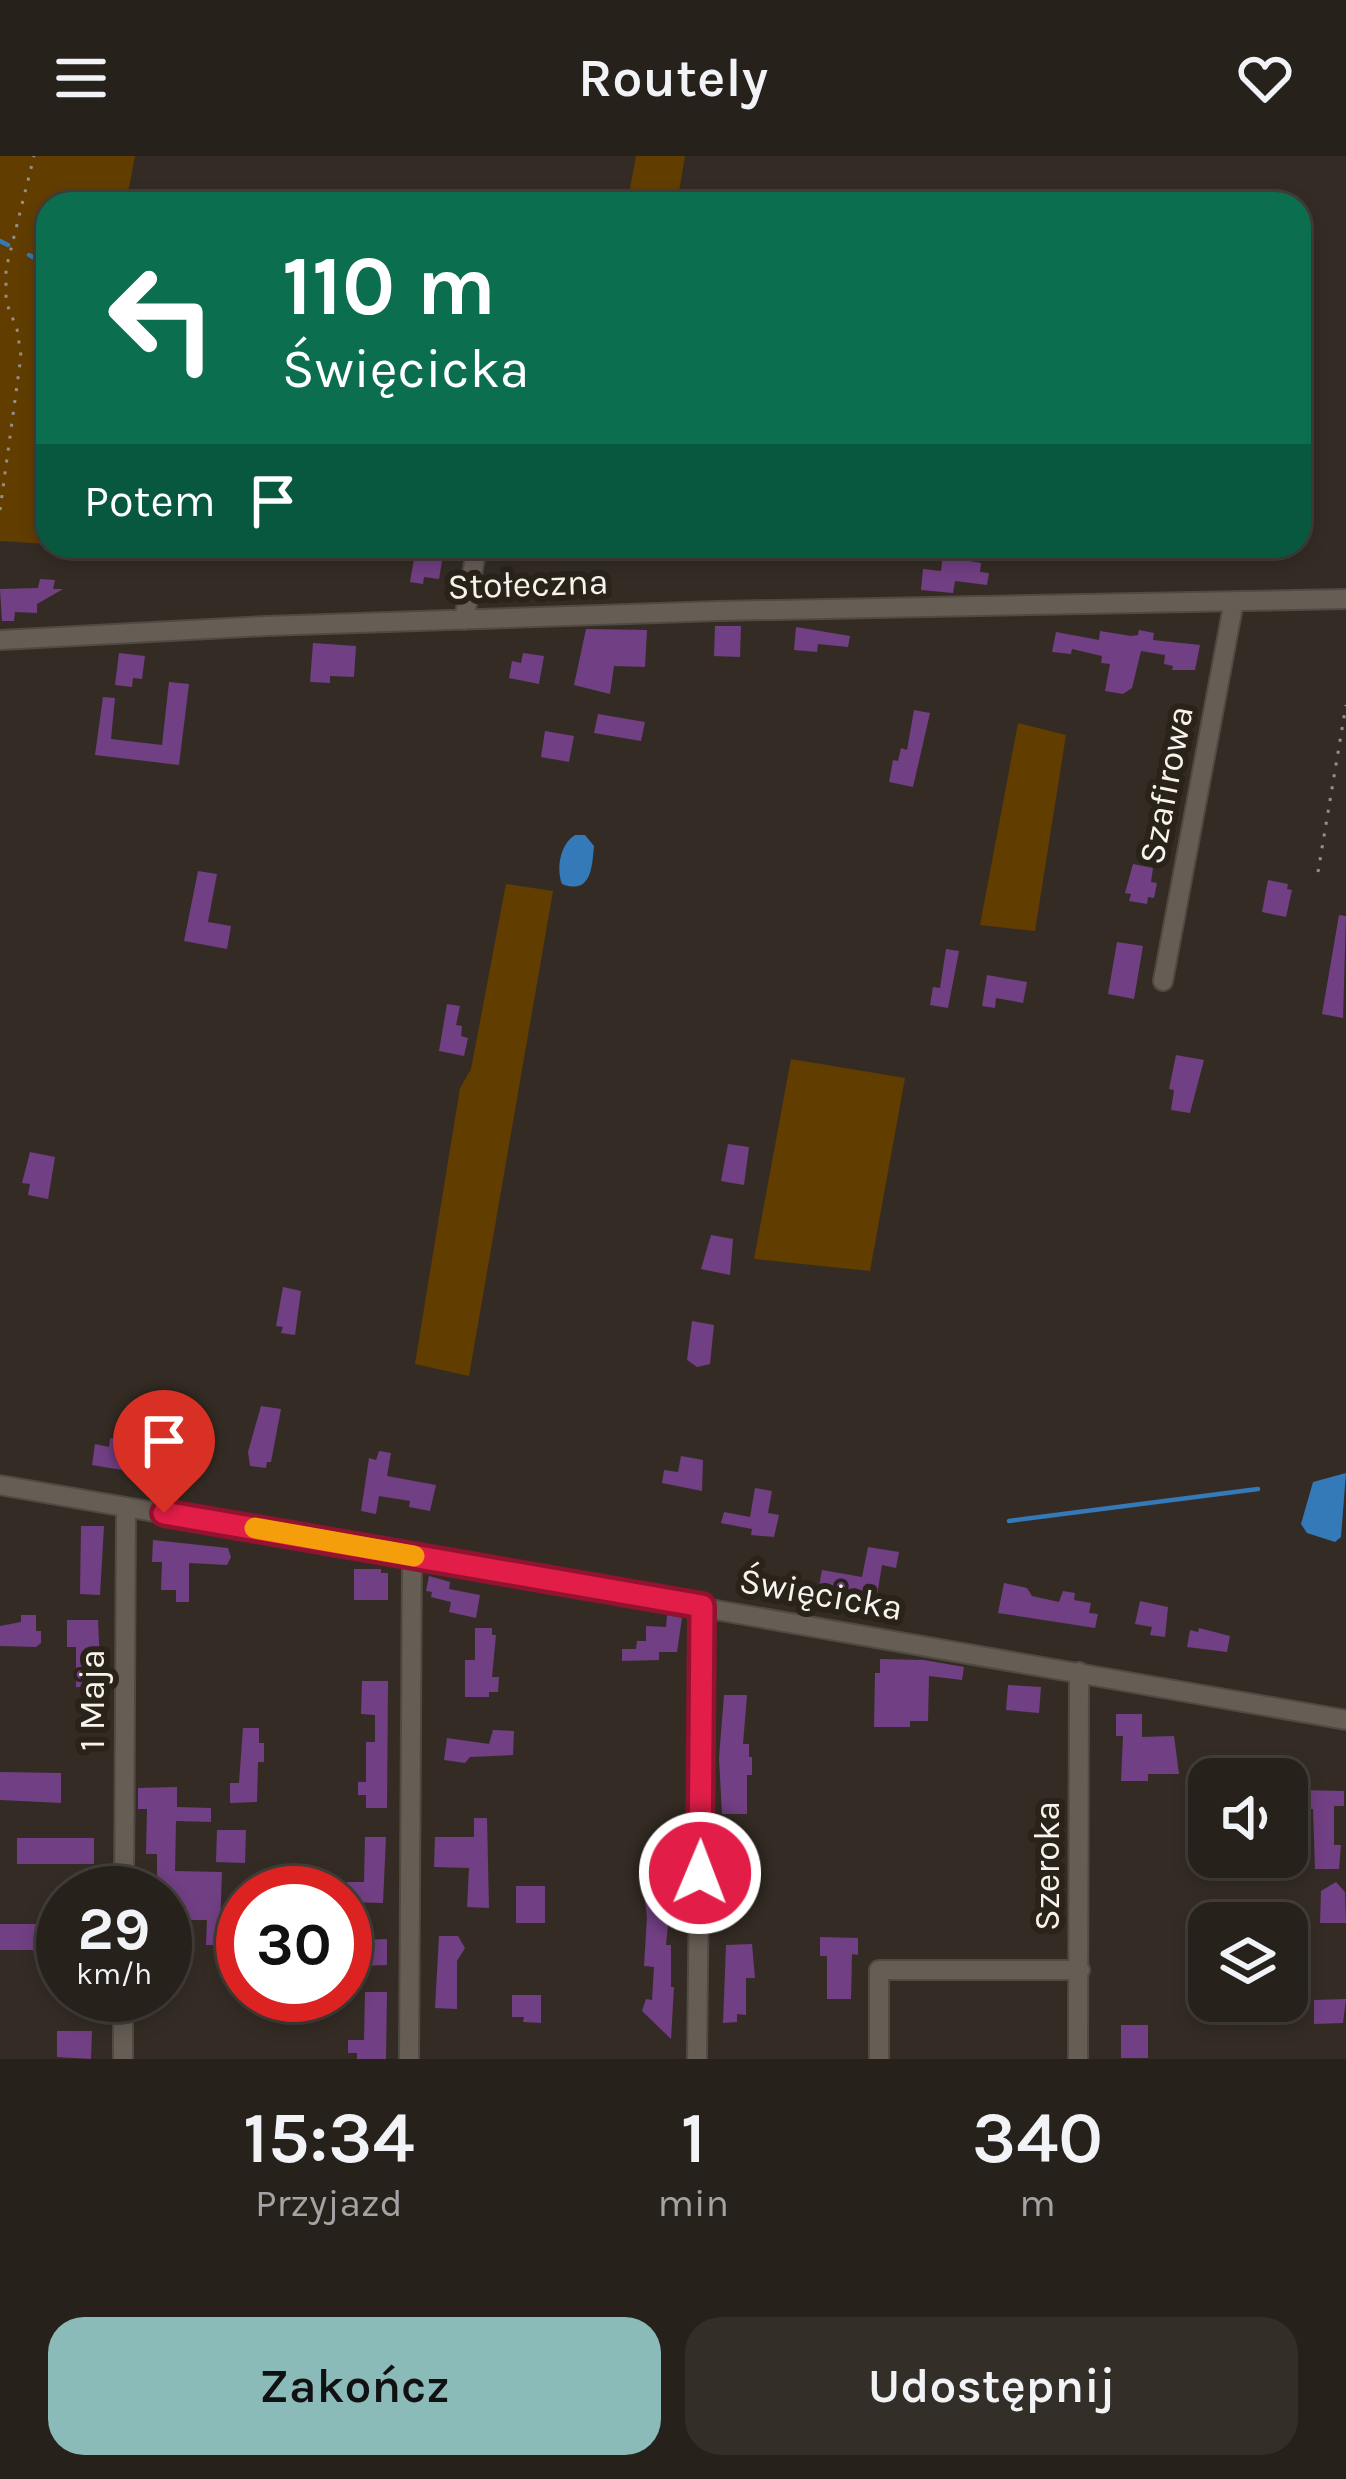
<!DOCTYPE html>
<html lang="pl">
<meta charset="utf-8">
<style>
:root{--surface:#27211b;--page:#332e28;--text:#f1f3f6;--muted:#a4a3a3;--line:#433e3a;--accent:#8bbbb9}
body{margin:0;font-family:Karla,sans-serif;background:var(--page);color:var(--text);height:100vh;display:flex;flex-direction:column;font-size:45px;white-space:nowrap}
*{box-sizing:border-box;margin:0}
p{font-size:39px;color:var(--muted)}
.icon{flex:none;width:66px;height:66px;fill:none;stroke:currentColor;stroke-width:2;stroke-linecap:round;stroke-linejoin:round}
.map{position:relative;height:1903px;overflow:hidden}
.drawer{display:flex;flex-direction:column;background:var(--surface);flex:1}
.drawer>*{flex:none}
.hud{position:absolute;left:36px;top:36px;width:1275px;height:366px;border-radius:36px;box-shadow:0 6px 18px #0003,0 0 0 3px var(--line);background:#0b6e4f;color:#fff;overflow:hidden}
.buttons{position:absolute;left:1188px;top:1602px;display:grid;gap:24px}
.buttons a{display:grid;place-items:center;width:120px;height:120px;border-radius:24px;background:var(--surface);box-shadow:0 6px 18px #0003,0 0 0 3px var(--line);font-size:60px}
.speed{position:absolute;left:36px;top:1710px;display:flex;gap:24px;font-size:60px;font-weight:700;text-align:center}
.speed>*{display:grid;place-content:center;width:156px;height:156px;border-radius:50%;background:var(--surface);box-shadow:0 6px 18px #0003,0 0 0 3px var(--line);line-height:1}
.speed small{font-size:30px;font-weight:400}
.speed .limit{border:18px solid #d22;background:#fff;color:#111}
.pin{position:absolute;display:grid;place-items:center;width:102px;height:102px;color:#fff;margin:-123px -51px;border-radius:50% 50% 50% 0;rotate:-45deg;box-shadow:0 0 12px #0007}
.pin .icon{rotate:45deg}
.me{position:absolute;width:132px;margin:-66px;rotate:1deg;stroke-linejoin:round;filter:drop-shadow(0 0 9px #0008)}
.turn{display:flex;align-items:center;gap:42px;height:252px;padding:0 48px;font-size:54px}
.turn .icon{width:156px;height:156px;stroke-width:2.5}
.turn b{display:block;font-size:84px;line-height:102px}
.then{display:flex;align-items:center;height:114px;padding:0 48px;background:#0003;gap:24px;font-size:45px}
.eta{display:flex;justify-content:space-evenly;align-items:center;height:204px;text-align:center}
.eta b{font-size:72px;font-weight:600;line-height:84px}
.cta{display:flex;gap:24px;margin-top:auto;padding:24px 48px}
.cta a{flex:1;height:138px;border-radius:36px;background:var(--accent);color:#111;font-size:48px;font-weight:600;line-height:138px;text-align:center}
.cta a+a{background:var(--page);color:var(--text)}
header{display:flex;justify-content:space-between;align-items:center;height:156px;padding:0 48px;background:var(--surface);font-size:54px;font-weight:600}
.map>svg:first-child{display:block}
</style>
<header><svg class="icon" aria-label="menu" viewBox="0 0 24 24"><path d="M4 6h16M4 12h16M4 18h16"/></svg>Routely<svg class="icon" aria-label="heart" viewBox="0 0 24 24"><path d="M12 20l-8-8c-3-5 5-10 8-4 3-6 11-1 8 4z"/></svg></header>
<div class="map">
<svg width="1346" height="1903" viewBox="0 0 1346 1903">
<rect width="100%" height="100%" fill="#342c24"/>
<path fill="#613d00" d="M 0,0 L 135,0 L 126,48 L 48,48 L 48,388 L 0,385 Z
M 636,0 L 685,0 L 677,48 L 627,48 Z
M 1018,567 L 1066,579 L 1035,775 L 980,769 Z
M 506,728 L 553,735 L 469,1220 L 415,1208 L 460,932 L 471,913 Z
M 791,903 L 905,922 L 870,1115 L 754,1103 Z"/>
<path fill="#3479b8" d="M 575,679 L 585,679 L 594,690 C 592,712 591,739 562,728 C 556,713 560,688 575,679 Z
M 1346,1317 L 1341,1381 L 1335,1386 L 1307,1377 L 1301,1368 L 1313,1326 Z"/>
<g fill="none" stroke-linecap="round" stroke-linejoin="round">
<path stroke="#3479b8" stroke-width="4.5" d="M 0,85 L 8,89
M 29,99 L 48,109
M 1009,1365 L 1258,1333"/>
</g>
<path fill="#713f83" d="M 944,390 L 960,390 L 958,403 L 981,407 L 980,416 L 989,417 L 987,429 L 955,425 L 953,437 L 921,434 L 923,413 L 941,415 Z
M 427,396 L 443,399 L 439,423 L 424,421 L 423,428 L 410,426 L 415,397 L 427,399 Z
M 40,423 L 55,424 L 53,433 L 63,433 L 37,448 L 37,457 L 15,456 L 14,465 L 2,465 L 0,433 L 38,432 Z
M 715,470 L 741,470 L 740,501 L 714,500 Z
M 796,471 L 850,480 L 848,491 L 818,488 L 817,496 L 794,494 Z
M 586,473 L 647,474 L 645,511 L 614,510 L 610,538 L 574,529 Z
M 1139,474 L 1154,477 L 1153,484 L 1200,489 L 1195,514 L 1172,514 L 1173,510 L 1164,508 L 1165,499 L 1141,495 L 1132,532 L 1123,538 L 1105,535 L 1110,508 L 1101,507 L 1102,500 L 1072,493 L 1071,498 L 1052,496 L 1056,476 L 1099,484 L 1100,475 L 1131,480 L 1138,479 Z
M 313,487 L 356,490 L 354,521 L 330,520 L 330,527 L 310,526 Z
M 119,497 L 145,500 L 142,523 L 133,522 L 132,531 L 115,529 Z
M 523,497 L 544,500 L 539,528 L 509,522 L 512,505 L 521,507 Z
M 169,526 L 189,528 L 179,609 L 95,599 L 103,541 L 115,542 L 111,583 L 162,589 Z
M 914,554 L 930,557 L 913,631 L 889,626 L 893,604 L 898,605 L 901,592 L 907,594 Z
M 598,558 L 645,566 L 641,585 L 594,577 Z
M 545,575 L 574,580 L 569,606 L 541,601 Z
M 1133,708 L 1153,712 L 1151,726 L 1157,727 L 1154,742 L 1148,741 L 1147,748 L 1129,745 L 1131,738 L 1125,737 Z
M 198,715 L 217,718 L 208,766 L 231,770 L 227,793 L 184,785 Z
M 1268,724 L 1288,728 L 1287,733 L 1292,734 L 1286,761 L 1262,756 Z
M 1339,759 L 1346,760 L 1343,862 L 1322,858 Z
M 1117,786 L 1143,790 L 1134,843 L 1108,838 Z
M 946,793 L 959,795 L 948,852 L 930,849 L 933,831 L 940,832 Z
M 987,819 L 1027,826 L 1023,847 L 996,842 L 995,852 L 982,850 Z
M 447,848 L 460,850 L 456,869 L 462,870 L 461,880 L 468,882 L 464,900 L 439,895 Z
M 1176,899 L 1204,904 L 1190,957 L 1171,954 L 1174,934 L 1169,933 Z
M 728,988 L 749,991 L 744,1029 L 721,1025 Z
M 30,996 L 55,1001 L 48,1043 L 28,1039 L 30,1028 L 22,1027 Z
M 711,1079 L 733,1083 L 730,1119 L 701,1113 Z
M 283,1131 L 301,1135 L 295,1179 L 281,1177 L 283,1171 L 276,1170 Z
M 692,1165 L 714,1169 L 710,1208 L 697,1211 L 687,1204 Z
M 261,1250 L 281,1253 L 271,1306 L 267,1306 L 266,1312 L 250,1310 L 248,1296 Z
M 110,1282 L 130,1285 L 129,1297 L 137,1297 L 134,1316 L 92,1309 L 95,1288 L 109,1291 Z
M 379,1295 L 391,1297 L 387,1320 L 436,1329 L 430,1355 L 409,1351 L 410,1345 L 379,1340 L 376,1358 L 361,1355 L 369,1302 L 376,1304 Z
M 681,1300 L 703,1304 L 702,1335 L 662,1327 L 664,1314 L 678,1316 Z
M 755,1332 L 772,1335 L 768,1357 L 779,1359 L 774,1381 L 751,1379 L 752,1373 L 721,1367 L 724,1356 L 750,1361 Z
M 81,1370 L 104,1370 L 100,1439 L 80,1438 Z
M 153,1384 L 228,1392 L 231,1401 L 227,1409 L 189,1407 L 189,1446 L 176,1446 L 176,1434 L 161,1434 L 162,1406 L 152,1406 Z
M 868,1391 L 899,1396 L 896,1412 L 882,1409 L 875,1452 L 817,1442 L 822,1414 L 862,1421 Z
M 354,1413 L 381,1413 L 381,1417 L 388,1417 L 388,1444 L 354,1444 Z
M 429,1420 L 450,1426 L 449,1433 L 480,1439 L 476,1462 L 449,1456 L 451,1446 L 431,1441 L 432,1436 L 426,1435 Z
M 1004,1427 L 1027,1432 L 1032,1440 L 1059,1446 L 1063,1435 L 1075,1437 L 1074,1444 L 1091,1447 L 1089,1457 L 1098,1458 L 1095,1472 L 998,1457 Z
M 1140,1445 L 1168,1451 L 1165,1481 L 1150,1479 L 1152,1471 L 1135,1468 Z
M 21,1459 L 36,1459 L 36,1475 L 41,1475 L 41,1487 L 36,1491 L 0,1490 L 0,1470 L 21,1466 Z
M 667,1459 L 682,1462 L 677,1496 L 659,1496 L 659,1504 L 622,1505 L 622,1493 L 636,1493 L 637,1485 L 646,1485 L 646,1470 L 666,1471 Z
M 67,1464 L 98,1464 L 101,1531 L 76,1531 L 76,1491 L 67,1491 Z
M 475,1472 L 492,1472 L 492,1479 L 496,1479 L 492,1521 L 499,1521 L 498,1536 L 489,1536 L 489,1541 L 465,1541 L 465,1504 L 475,1504 Z
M 1199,1472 L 1230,1480 L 1227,1496 L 1187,1491 L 1190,1474 L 1198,1476 Z
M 880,1503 L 924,1504 L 964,1511 L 962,1524 L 929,1520 L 928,1565 L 910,1565 L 910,1571 L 874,1571 L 875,1517 L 880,1517 Z
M 362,1525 L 388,1525 L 387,1652 L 366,1652 L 366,1639 L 358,1639 L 358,1626 L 366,1626 L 366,1586 L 375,1586 L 375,1559 L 361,1558 Z
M 1008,1529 L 1041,1531 L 1039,1557 L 1006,1554 Z
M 724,1539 L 747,1539 L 743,1588 L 749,1588 L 749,1601 L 752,1601 L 752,1619 L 747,1619 L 747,1658 L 722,1658 L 719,1602 Z
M 1116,1558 L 1142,1558 L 1142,1581 L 1174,1580 L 1179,1618 L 1148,1618 L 1148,1625 L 1121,1625 L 1123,1580 L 1116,1580 Z
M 243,1572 L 259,1572 L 259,1587 L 264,1587 L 264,1606 L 258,1606 L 257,1646 L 230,1647 L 230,1627 L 239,1627 Z
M 493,1574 L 514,1575 L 513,1599 L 470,1601 L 465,1607 L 444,1604 L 447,1582 L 489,1588 Z
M 0,1616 L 61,1617 L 61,1647 L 0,1644 Z
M 177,1631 L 177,1651 L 211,1652 L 211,1666 L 176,1665 L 175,1715 L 222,1716 L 220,1770 L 243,1770 L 243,1789 L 206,1789 L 207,1764 L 179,1764 L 179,1747 L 165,1747 L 165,1737 L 148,1737 L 148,1724 L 157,1724 L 157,1698 L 146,1698 L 147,1653 L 138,1653 L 138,1632 Z
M 1299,1634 L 1344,1635 L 1344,1650 L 1334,1650 L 1334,1689 L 1341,1689 L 1339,1713 L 1315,1713 L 1313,1653 L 1298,1653 Z
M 474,1662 L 487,1662 L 489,1752 L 467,1751 L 469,1712 L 434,1711 L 435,1681 L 474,1681 Z
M 217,1674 L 246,1674 L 245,1707 L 216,1706 Z
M 365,1681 L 386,1681 L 383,1747 L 348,1746 L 347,1726 L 364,1726 Z
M 17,1682 L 94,1682 L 94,1708 L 17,1708 Z
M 1336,1726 L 1345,1736 L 1346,1767 L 1320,1767 L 1321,1735 Z
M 516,1730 L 545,1730 L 545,1767 L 516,1767 Z
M 643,1730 L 668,1730 L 671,1738 L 666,1789 L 671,1789 L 671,1831 L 674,1831 L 671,1883 L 642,1855 L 646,1843 L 652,1844 L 654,1811 L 644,1810 L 647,1761 Z
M 0,1768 L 63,1768 L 63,1794 L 0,1794 Z
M 439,1780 L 458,1780 L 465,1792 L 457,1805 L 457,1853 L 435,1852 Z
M 820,1781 L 858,1782 L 858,1799 L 852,1798 L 851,1843 L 827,1843 L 827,1800 L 820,1800 Z
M 387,1783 L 387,1809 L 357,1810 L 357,1793 L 362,1793 L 362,1784 Z
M 752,1788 L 755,1822 L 746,1822 L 746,1859 L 737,1858 L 737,1866 L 723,1867 L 726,1789 Z
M 365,1836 L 387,1836 L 386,1903 L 357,1903 L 357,1897 L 348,1897 L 348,1884 L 364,1884 Z
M 512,1839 L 541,1839 L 541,1867 L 523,1866 L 524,1861 L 512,1861 Z
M 1346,1843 L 1343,1867 L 1314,1868 L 1314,1844 Z
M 1121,1869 L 1148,1869 L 1148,1902 L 1121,1902 Z
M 57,1875 L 92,1875 L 91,1903 L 57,1901 Z"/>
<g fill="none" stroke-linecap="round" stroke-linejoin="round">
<defs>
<path id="minor" d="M 464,464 L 477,390
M 0,484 L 266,470 L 718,455 L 1346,443
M 1163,825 L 1234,445
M 0,1329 L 1346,1564
M 124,1737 L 126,1351
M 123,1903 L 123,1839
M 409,1903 L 412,1400
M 697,1903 L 702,1450
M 879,1903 L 879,1814 L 1080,1814
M 1078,1903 L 1079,1516"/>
</defs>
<use href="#minor" stroke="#504a43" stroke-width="22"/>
<path stroke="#958f88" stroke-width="3" stroke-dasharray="3 9" stroke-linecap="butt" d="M 0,354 L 21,200 L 17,173 L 6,146 L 6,113 L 34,0
M 1318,716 L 1346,549"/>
<use href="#minor" stroke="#665e55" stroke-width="18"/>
</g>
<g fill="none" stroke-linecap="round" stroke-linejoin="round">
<defs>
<path id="route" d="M 164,1357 L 702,1450 L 700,1717"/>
</defs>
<use href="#route" stroke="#92132f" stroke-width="30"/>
<use href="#route" stroke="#e11d48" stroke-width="21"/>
<path stroke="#f59e0b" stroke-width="21" d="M 255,1372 L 414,1400"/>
</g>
<g text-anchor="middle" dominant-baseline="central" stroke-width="12" stroke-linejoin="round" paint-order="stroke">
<g font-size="36" fill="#f8f3ee" stroke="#2a231a">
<text transform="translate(528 428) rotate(-2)">Stołeczna</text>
<text transform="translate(1166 629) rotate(-79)">Szafirowa</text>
<text transform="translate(821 1438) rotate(10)">Święcicka</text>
<text transform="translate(92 1544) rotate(-90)">1 Maja</text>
<text transform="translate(1047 1710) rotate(-90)">Szeroka</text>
</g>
</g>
</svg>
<div class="buttons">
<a><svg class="icon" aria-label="sound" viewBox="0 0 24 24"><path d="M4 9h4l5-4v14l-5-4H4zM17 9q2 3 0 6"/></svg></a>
<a><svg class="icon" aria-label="layers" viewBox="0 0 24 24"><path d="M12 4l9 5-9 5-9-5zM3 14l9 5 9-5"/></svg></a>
</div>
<div class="speed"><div>29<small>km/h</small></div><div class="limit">30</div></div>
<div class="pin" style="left:164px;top:1357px;background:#d93025"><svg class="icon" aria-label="arrive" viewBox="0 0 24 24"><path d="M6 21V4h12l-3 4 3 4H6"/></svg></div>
<svg class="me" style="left:700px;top:1717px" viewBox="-20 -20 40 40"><circle r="17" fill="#e11d48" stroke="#fff" stroke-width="3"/><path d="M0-11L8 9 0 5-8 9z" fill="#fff"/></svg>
<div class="hud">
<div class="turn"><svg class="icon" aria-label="left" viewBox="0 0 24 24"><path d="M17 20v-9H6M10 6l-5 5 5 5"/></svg><div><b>110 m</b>Święcicka</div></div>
<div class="then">Potem<svg class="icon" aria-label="arrive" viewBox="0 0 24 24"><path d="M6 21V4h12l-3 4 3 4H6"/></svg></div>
</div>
</div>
<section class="drawer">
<div class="eta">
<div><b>15:34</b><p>Przyjazd</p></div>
<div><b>1</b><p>min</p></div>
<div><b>340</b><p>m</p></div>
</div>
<div class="cta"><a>Zakończ</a><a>Udostępnij</a></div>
</section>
